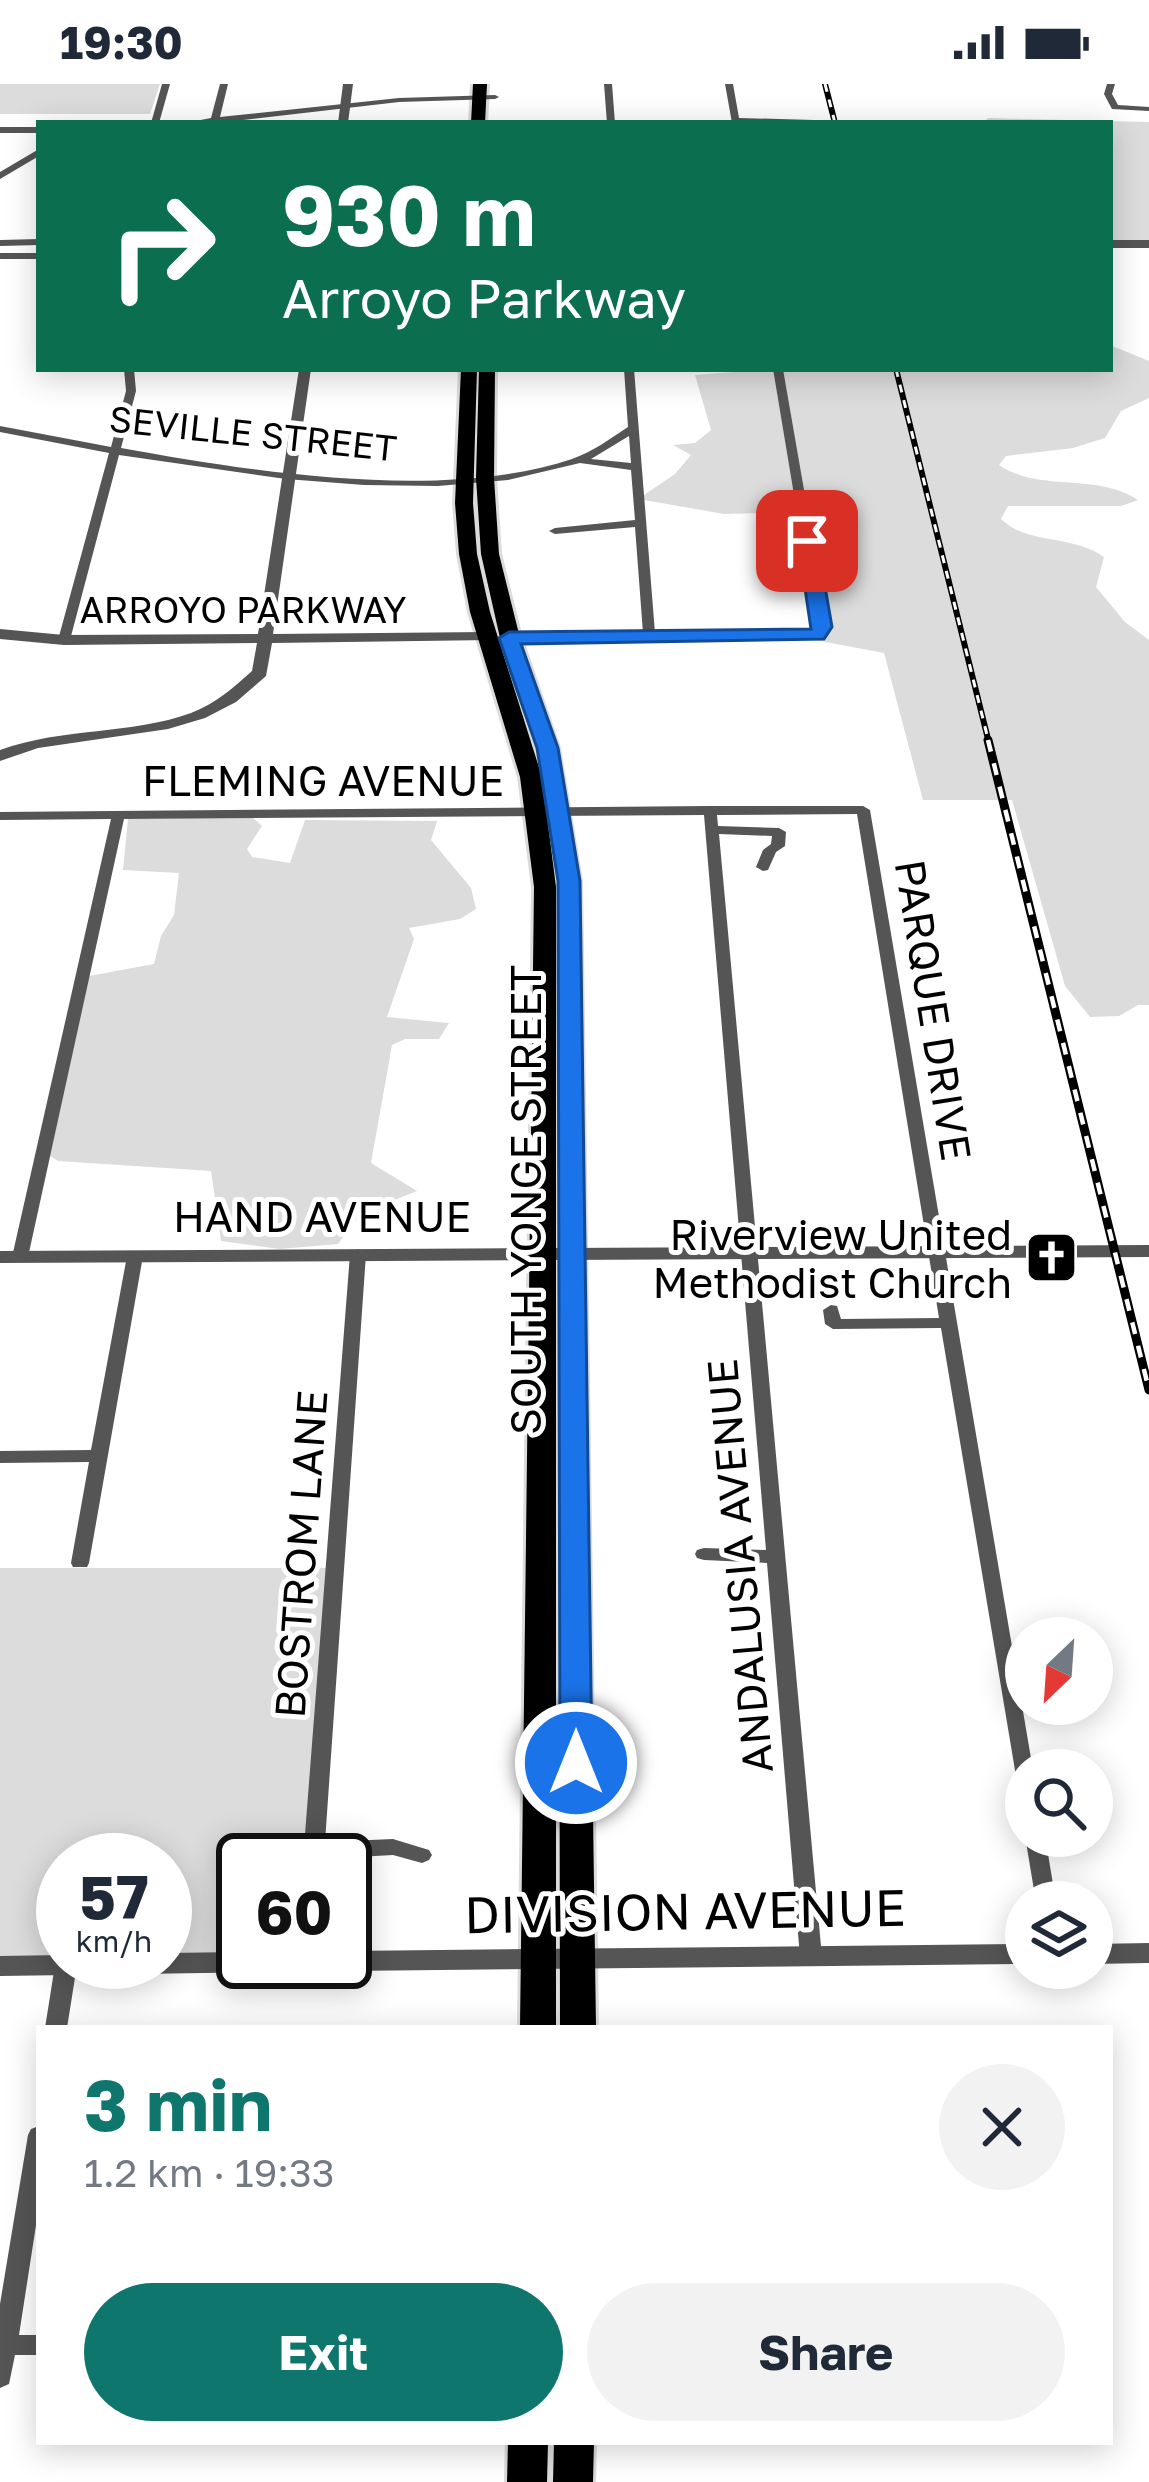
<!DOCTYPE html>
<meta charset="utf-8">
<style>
:root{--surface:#fff;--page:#f2f2f3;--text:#1f2937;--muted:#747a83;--accent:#0f766e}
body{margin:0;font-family:"Golos Text",sans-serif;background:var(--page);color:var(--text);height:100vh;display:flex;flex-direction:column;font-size:45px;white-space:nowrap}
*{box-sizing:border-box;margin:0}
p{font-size:39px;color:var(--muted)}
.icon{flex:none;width:66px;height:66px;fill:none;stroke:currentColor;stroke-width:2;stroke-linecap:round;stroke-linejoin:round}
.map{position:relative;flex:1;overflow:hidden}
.details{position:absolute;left:36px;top:1941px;width:1077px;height:420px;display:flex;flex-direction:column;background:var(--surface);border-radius:0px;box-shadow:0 6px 30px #0003}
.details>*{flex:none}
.hud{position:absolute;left:36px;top:36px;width:1077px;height:252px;border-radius:0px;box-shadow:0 6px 30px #0003;background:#0b6e4f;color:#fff;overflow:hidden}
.needle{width:78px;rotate:205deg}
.fabs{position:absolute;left:1005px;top:1533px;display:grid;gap:24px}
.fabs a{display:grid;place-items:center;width:108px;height:108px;border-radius:50%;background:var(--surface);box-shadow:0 6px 30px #0003;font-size:60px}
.speed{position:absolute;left:36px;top:1749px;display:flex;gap:24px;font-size:60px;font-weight:700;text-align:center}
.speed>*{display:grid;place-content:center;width:156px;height:156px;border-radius:50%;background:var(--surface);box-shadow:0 6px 30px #0003;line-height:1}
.speed small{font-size:30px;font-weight:400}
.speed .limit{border:6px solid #111;border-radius:18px;background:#fff;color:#111}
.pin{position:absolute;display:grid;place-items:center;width:102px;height:102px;color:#fff;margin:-51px;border-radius:24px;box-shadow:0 6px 18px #0006}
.me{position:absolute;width:132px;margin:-66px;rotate:0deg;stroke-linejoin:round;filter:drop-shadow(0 0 9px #0008)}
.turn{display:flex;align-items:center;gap:42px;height:252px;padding:0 48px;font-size:54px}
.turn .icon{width:156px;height:156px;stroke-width:2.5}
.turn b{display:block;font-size:84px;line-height:102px}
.round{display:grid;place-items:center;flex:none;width:126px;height:126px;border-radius:63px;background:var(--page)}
.summary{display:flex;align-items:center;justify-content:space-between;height:204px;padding:0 48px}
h1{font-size:72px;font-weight:700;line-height:90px;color:var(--accent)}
.primary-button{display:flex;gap:24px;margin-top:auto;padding:24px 48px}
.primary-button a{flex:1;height:138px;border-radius:72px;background:var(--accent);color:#fff;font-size:48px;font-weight:700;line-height:138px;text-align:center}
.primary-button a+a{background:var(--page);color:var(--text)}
.status{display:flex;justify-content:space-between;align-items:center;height:84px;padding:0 60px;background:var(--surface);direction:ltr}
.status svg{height:33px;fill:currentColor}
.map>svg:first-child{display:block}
</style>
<div class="status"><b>19:30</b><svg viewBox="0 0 49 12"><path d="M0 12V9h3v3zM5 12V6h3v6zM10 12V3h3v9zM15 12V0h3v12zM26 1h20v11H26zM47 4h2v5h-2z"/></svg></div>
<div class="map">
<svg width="1149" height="2398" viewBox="0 0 1149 2398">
<rect width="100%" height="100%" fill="#fff"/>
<path fill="#dcdcdc" d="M 0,0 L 160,0 L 150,30 L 0,30 Z
M 988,34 L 1149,38 L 1149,160 L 1110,160 L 1110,39 L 983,39 Z
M 1110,261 L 1149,277 L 1149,314 L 1121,327 L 1105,354 L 1073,364 L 1006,372 L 999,381 C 1040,409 1096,388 1138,416 L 1121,422 L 1008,422 L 1001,435 C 1027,461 1071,450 1104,473 L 1096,503 L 1125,538 L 1149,556 L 1149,921 L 1138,921 L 1119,932 L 1090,933 L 1065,902 L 1012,716 L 923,716 L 884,569 L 815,556 L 823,552 L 816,428 L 808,428 L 783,285 L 1110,285 Z
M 773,285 L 797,428 L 724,430 L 644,416 L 644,411 L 675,390 L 691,371 L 673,361 L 695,359 L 711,346 L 695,291 Z
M 252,733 L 262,742 L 247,765 L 252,773 L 290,779 L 305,736 L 437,737 L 431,756 L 471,804 L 476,825 L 460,835 L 409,844 L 414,855 L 387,933 L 449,939 L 439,955 L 405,955 L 392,961 L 371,1079 L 417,1107 L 360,1130 L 338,1160 L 280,1165 L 221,1157 L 211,1087 L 58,1077 L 50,1072 L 89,892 L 154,880 L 161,852 L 174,831 L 179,789 L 123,786 L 128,735 Z
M 0,1484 L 329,1484 L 306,1776 L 243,1776 L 243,1870 L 165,1871 L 165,1776 L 63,1776 L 63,1873 L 0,1874 Z"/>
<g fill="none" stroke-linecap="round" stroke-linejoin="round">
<defs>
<path id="primary" d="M 473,0 L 487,0 L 485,39 L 471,39 Z
M 461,285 L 477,285 L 473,419 L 477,470 L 490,528 L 542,693 L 556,803 L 556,1944 L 520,1944 L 534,803 L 520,693 L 470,528 L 459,470 L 455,419 Z
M 479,285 L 495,285 L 494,394 L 499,470 L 520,554 L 558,664 L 580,797 L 596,1944 L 560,1944 L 558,797 L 538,664 L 500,554 L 481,470 L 476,394 Z
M 508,2358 L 548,2358 L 547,2398 L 507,2398 Z
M 554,2358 L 594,2358 L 593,2398 L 553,2398 Z"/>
</defs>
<use href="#primary" stroke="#dbdbdb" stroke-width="6"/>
<path fill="#555" fill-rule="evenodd" d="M 162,0 L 170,0 L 159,39 L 151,39 Z
M 220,0 L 228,0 L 220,33 L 399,14 L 495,11 L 499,13 L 495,15 L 399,18 L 218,39 L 185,39 L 211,34 Z
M 604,0 L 612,0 L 615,39 L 607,39 Z
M 725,0 L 733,0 L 739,34 L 814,36 L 818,39 L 732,39 Z
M 1107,0 L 1115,0 L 1112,10 L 1118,21 L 1149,23 L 1149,27 L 1112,25 L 1104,10 Z
M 0,43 L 39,43 L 39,49 L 0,49 Z
M 39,65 L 39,72 L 0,95 L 0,88 Z
M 39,155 L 39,161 L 0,162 L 0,156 Z
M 0,169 L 39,169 L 39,175 L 0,175 Z
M 124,285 L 134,285 L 136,307 L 121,364 C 253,388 443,418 572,375 C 592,368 610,355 628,343 L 624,285 L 634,285 L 655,549 L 813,546 L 816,543 L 773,285 L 783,285 L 828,543 L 821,553 L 817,554 L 506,557 L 504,554 L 510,550 L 643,549 L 635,443 L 555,450 L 549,447 L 555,444 L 635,436 L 631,386 L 580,379 L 508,396 L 438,402 L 364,401 L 286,395 L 119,371 L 70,556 L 60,559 L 58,556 L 109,369 L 0,348 L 0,342 L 111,363 L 126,307 ZM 629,352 L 631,379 L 591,375 Z
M 710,722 L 863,722 L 870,726 L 1033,1686 L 1026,1686 L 1026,1712 L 1019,1710 L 941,1244 L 833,1245 L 825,1240 L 823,1226 L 831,1221 L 837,1222 L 841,1235 L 939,1234 L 857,730 L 717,731 L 718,742 L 779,744 L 786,748 L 785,762 L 776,768 L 768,786 L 763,787 L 756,783 L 763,766 L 771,760 L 772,752 L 719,750 L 822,1873 L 818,1879 L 811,1881 L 804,1879 L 800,1873 L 767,1479 L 704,1476 L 697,1474 L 695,1470 L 697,1466 L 704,1464 L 766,1466 L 704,731 L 124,735 L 28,1173 L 20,1178 L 12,1173 L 111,735 L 0,736 L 0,728 Z
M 358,1165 L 366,1170 L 325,1758 L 393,1755 L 429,1766 L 432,1771 L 429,1776 L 422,1779 L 393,1771 L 303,1776 L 350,1170 Z
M 135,1167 L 143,1172 L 89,1479 L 87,1483 L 73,1483 L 71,1479 L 89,1378 L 0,1379 L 0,1367 L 91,1366 L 127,1172 Z
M 1026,1750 L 1026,1752 L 1045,1752 L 1056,1818 L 1036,1818 L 1025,1752 Z
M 63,1874 L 63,1878 L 75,1878 L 77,1881 L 67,1944 L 45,1944 L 55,1881 L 58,1875 Z
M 39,2042 L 39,2122 L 19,2251 L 39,2251 L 39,2271 L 15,2271 L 9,2300 L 0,2304 L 0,2220 L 28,2051 L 31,2045 Z"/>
<path fill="#555" fill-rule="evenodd" d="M 343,0 L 353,0 L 348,39 L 338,39 Z
M 1110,156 L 1149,156 L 1149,164 L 1110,164 Z
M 299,285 L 311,285 L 273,550 L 487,548 L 495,553 L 492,556 L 272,559 L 266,592 L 236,618 L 205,634 L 168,645 L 38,664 L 0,677 L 0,666 C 64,643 131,651 191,629 C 215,620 233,604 252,587 L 257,559 L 64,561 L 0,555 L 0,545 L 64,551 L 258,550 Z
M 1149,1161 L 1149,1173 L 0,1179 L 0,1167 Z
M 1149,1859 L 1149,1879 L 1092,1880 L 1092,1860 Z
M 1026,1860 L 1026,1880 L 345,1887 L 335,1884 L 332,1878 L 345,1878 L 345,1867 Z
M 243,1868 L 243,1878 L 296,1878 L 292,1885 L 282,1888 L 0,1892 L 0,1872 L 63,1871 L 63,1878 L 165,1878 L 165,1869 Z"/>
<use href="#primary" fill="#000" fill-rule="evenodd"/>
<defs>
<path id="rail-far1" d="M 825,0 L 835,39
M 896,285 L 989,659"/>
<path id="rail" d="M 988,656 L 1149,1306"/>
</defs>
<use href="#rail-far1" stroke="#000" stroke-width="6"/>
<use href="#rail" stroke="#000" stroke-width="9"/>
<use href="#rail-far1" stroke="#fff" stroke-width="3" stroke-dasharray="8" stroke-linecap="butt"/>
<use href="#rail" stroke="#fff" stroke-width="4.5" stroke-dasharray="12" stroke-linecap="butt"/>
</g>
<path fill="#1a73e8" stroke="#114b97" stroke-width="3" d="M 807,451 L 817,457 L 832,543 L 824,555 L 521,560 L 558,664 L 580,797 L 592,1679 L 588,1687 L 564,1687 L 560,1679 L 558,797 L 537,664 L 499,554 L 509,548 L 811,545 L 798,457 Z"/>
<defs>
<symbol id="church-square" viewBox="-11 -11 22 22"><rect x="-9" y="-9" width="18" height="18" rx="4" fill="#000" stroke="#fff"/><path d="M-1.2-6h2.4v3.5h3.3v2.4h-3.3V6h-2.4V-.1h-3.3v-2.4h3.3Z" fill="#fff"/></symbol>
</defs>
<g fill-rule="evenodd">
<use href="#church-square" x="1022" y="1144" width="59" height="59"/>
</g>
<g text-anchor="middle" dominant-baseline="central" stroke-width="10" stroke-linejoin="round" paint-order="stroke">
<g font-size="36" fill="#000" stroke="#fff">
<text transform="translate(253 349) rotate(6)">SEVILLE STREET</text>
<text x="243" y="525">ARROYO PARKWAY</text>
</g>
<g font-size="42" fill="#000" stroke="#fff">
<text x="323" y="696">FLEMING AVENUE</text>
<text transform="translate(934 926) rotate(81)">PARQUE DRIVE</text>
<text transform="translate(525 1116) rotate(-90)">SOUTH YONGE STREET</text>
<text x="322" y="1132">HAND AVENUE</text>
<text transform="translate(300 1470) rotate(-86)">BOSTROM LANE</text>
<text transform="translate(739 1482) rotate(-95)">ANDALUSIA AVENUE</text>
</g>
<g font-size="42" fill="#000" stroke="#fff" text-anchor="end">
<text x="1012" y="1150">Riverview United<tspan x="1012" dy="48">Methodist Church</tspan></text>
</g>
<g font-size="51" fill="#000" stroke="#fff">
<text transform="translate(685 1826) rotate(-1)">DIVISION AVENUE</text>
</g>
</g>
</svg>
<div class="fabs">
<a><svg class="needle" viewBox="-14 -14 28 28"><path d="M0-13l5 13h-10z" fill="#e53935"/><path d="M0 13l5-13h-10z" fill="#747a83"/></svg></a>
<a><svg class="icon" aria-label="search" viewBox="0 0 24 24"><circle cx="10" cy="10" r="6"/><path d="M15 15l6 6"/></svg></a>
<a><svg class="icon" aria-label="layers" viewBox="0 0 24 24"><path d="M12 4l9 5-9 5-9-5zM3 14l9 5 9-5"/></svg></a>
</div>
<div class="speed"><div>57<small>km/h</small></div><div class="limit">60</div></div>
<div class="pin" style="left:807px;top:457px;background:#d93025"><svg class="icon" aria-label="arrive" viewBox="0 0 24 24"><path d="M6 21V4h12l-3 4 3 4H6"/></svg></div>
<svg class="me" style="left:576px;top:1679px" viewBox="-20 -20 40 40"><circle r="17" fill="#1a73e8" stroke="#fff" stroke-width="3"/><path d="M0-11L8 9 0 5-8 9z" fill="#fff"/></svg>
<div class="hud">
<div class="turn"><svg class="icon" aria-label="right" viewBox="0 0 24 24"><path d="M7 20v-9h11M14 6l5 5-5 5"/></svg><div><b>930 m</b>Arroyo Parkway</div></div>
</div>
<section class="details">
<div class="summary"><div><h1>3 min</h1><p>1.2 km · 19:33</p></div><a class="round"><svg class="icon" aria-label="close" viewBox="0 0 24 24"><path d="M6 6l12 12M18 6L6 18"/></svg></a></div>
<div class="primary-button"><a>Exit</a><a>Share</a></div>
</section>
</div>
